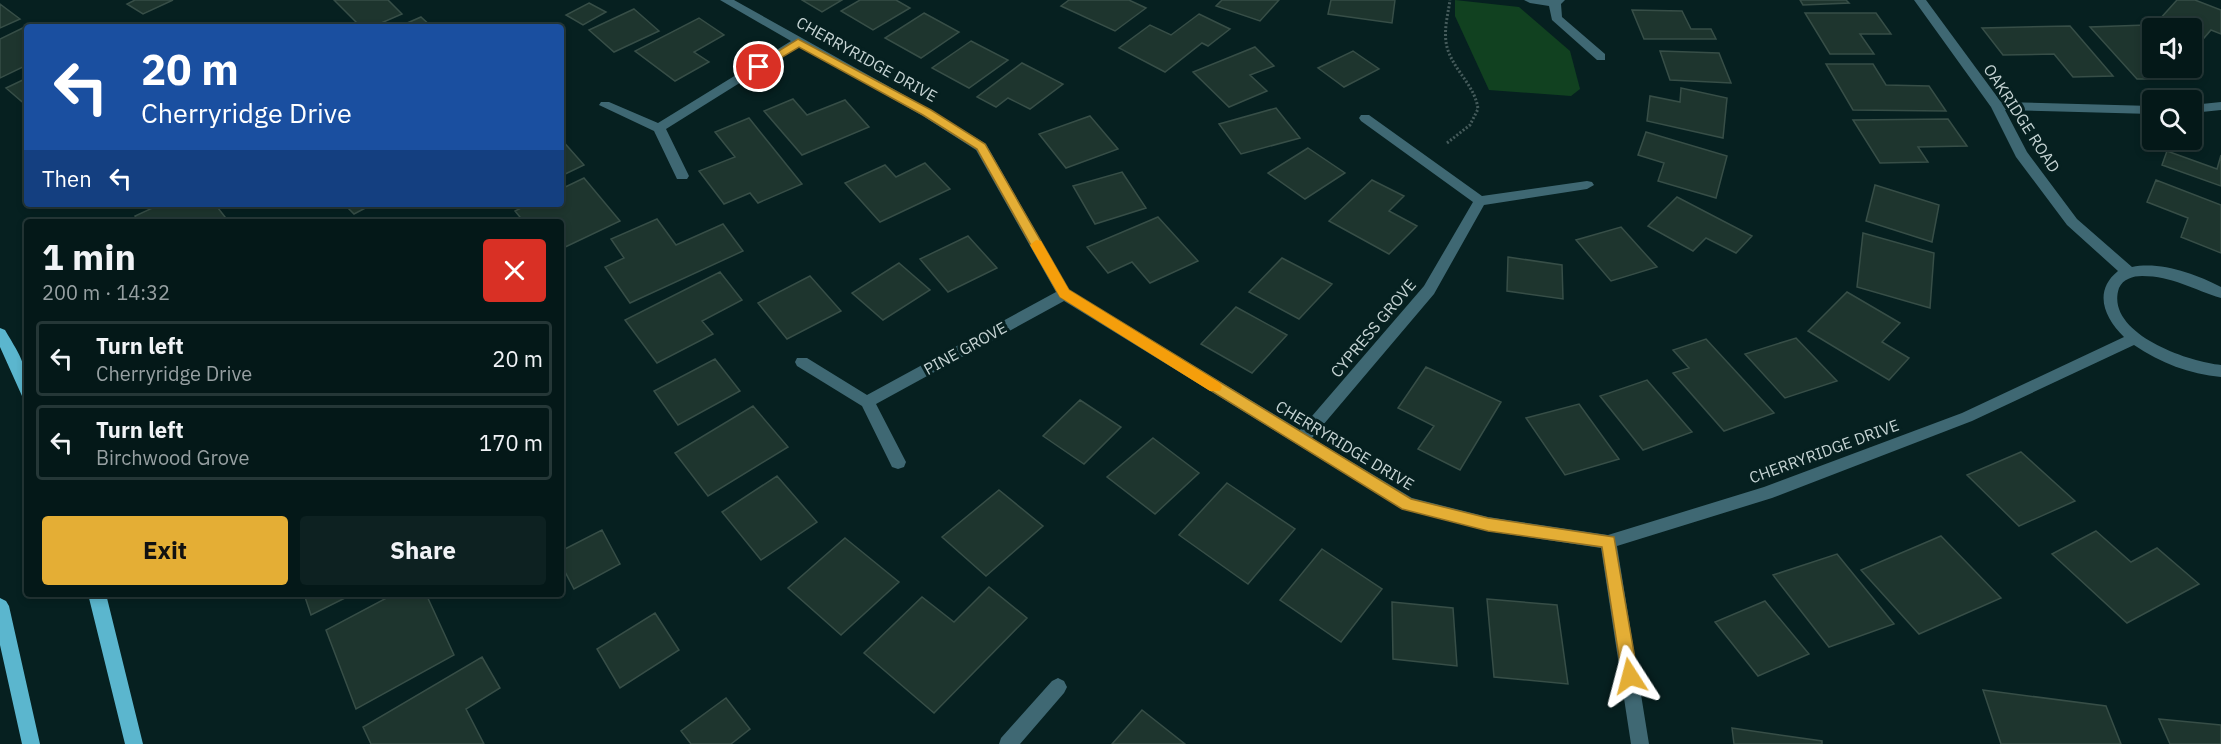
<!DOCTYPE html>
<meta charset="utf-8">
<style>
:root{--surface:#041818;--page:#0d2121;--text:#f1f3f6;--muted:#97a0a2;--line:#253737;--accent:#e4ae35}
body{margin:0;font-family:"IBM Plex Sans",sans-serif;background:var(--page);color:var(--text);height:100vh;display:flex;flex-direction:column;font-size:22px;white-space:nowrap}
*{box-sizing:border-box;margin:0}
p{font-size:20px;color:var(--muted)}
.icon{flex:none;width:33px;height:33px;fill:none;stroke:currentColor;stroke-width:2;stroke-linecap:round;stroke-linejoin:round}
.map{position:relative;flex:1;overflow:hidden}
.drawer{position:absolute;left:24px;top:219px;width:540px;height:378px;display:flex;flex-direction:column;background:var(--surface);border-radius:6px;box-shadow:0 3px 9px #0003,0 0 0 2px var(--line)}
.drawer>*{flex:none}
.guide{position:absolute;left:24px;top:24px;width:540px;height:183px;border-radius:6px;box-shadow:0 3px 9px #0003,0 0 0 2px var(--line);background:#1a4fa0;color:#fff;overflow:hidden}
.buttons{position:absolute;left:2142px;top:18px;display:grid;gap:12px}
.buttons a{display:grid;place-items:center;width:60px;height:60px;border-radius:6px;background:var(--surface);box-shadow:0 3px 9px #0003,0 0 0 2px var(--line);font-size:30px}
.pin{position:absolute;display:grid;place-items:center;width:51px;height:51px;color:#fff;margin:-26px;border:3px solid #fff;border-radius:50%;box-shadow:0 2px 6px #0007}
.me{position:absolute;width:66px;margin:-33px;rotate:351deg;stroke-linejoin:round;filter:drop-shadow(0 0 4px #0008)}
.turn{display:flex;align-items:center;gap:21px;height:126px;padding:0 18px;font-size:27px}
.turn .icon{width:78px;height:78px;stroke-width:2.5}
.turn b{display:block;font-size:42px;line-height:51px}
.then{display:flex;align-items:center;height:57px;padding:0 18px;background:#0003;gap:12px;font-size:22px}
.round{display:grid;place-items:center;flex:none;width:63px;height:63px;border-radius:6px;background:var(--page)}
.overview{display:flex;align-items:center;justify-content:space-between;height:102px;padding:0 18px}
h1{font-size:36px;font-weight:700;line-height:45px}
.cta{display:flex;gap:12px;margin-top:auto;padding:12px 18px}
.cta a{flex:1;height:69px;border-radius:6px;background:var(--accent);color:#111;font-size:24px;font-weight:700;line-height:69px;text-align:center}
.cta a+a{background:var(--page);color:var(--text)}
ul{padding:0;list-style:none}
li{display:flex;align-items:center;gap:18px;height:75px;margin:0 12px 9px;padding:0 6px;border:3px solid var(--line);border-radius:6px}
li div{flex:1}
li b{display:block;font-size:22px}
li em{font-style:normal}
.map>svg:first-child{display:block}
</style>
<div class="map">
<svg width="2221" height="744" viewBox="0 0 2221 744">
<rect width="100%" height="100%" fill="#062020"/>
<path fill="#114120" d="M 1455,0 L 1519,7 L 1570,51 L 1580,89 L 1571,96 L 1489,90 L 1455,16 Z"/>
<path fill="#1e352e" stroke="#374e47" stroke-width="1.5" d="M 135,0 L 173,0 L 143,14 L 127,4 Z
M 334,0 L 388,0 L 402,14 L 372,27 L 361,27 Z
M 802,0 L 842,0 L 822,12 Z
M 860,0 L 896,0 L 910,8 L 873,30 L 841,11 Z
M 1069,0 L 1129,0 L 1146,8 L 1115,31 L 1061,6 Z
M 1222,0 L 1279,0 L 1260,21 L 1216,6 Z
M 1331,0 L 1395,0 L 1392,23 L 1328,14 Z
M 1800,0 L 1846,0 L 1849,3 L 1803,5 Z
M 2177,0 L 2195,0 L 2221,10 L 2221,34 L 2211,30 L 2204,38 L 2192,33 L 2192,28 L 2180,28 L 2159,20 Z
M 589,3 L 606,12 L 583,25 L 566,15 Z
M 0,4 L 20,19 L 0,28 Z
M 634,9 L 659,31 L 614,52 L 589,30 Z
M 1632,10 L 1682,11 L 1691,29 L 1711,29 L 1716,39 L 1644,39 Z
M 924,13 L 959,32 L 921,58 L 885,38 Z
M 1805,13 L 1876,13 L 1891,34 L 1860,34 L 1874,54 L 1830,54 Z
M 1199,14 L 1230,29 L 1208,46 L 1202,43 L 1165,72 L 1119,48 L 1150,25 L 1171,35 Z
M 421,17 L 432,27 L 398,27 Z
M 699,18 L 724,35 L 694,52 L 709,62 L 675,81 L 635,51 Z
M 33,23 L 38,27 L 27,27 L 27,65 L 0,78 L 0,39 Z
M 2146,25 L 2152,32 L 2152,52 L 2144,53 L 2152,62 L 2152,68 L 2158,68 L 2168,79 L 2137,79 L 2090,27 Z
M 2070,26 L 2113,76 L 2073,77 L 2054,54 L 2003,55 L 1982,28 Z
M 971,41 L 1008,60 L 969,88 L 932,68 Z
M 1255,47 L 1274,66 L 1250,75 L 1267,91 L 1229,107 L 1193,72 Z
M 1353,51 L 1379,69 L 1344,87 L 1318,68 Z
M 1660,51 L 1719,53 L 1731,83 L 1670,80 Z
M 1022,63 L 1063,84 L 1030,109 L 1008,98 L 996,107 L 977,97 Z
M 1826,64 L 1873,64 L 1886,85 L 1929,86 L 1946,111 L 1853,110 Z
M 27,78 L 27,106 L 6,88 Z
M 1681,88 L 1727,98 L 1723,138 L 1647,121 L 1650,96 L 1680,102 Z
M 793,99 L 807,115 L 845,100 L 869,127 L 802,155 L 764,111 Z
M 1276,108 L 1300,138 L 1241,154 L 1219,124 Z
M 1090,116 L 1118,149 L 1066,168 L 1039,134 Z
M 749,118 L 802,184 L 758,203 L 750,193 L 724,204 L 699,171 L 735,157 L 715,132 Z
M 1948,119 L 1967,146 L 1918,147 L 1928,162 L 1880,163 L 1853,120 Z
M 1646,132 L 1727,156 L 1716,198 L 1658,181 L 1664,163 L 1638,155 Z
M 561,139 L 584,165 L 561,176 Z
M 1308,148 L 1345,173 L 1305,199 L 1268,173 Z
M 2167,151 L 2217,169 L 2221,155 L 2221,186 L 2162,165 Z
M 925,163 L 950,189 L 880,222 L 845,183 L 885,165 L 896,177 Z
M 1122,172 L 1146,208 L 1095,224 L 1073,186 Z
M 584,178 L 620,221 L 561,249 L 561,222 L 524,222 L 515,211 L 529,204 L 561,204 L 561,189 Z
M 1372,180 L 1404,196 L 1389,211 L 1417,226 L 1389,254 L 1329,221 Z
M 2156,180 L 2221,205 L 2221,253 L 2181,237 L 2188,218 L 2147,202 Z
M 1875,185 L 1939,205 L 1932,242 L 1866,221 Z
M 1677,197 L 1752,236 L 1736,253 L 1706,238 L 1693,251 L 1648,226 Z
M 161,204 L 227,204 L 218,208 L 229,222 L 139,222 L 135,216 Z
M 344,204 L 373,204 L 354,214 Z
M 1158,217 L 1198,261 L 1150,283 L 1132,262 L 1108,273 L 1087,247 Z
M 657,219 L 676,245 L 723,224 L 743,251 L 630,303 L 605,267 L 624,258 L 611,239 Z
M 1621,227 L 1657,267 L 1611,281 L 1576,240 Z
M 1863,233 L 1934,253 L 1930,308 L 1857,287 Z
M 968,236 L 997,268 L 948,292 L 920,259 Z
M 1508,257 L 1562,265 L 1563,299 L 1507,291 Z
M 1282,258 L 1332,284 L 1299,319 L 1249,292 Z
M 899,263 L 930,290 L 883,320 L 852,293 Z
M 720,272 L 742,300 L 702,321 L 713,334 L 657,363 L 625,320 Z
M 810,276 L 841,311 L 787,339 L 758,303 Z
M 1847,292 L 1900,323 L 1882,342 L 1909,358 L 1889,380 L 1808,331 Z
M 1236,307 L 1287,335 L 1252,373 L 1201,344 Z
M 1796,338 L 1837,381 L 1785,398 L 1745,354 Z
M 1706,339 L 1774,413 L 1724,431 L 1673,373 L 1689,368 L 1673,350 Z
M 715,359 L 740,391 L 678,425 L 654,391 Z
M 1426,367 L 1501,402 L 1460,470 L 1418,449 L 1434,426 L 1398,408 Z
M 1647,380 L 1692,432 L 1643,450 L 1600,396 Z
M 1080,400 L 1121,427 L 1084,464 L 1043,436 Z
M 1579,404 L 1619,459 L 1565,475 L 1526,418 Z
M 753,406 L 788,447 L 708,496 L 675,453 Z
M 1153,438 L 1199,473 L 1155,514 L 1107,477 Z
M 2021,452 L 2075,501 L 2019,526 L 1967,475 Z
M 777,476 L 817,522 L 761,560 L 722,512 Z
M 1227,483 L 1295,529 L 1248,584 L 1179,535 Z
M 999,490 L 1043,526 L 986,576 L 942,537 Z
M 602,530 L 620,564 L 574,589 L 561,564 L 561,551 Z
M 2096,531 L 2131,562 L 2157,548 L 2199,584 L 2127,623 L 2052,554 Z
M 1941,536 L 2001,598 L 1919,634 L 1861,570 Z
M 845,538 L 899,582 L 841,635 L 788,588 Z
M 1322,549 L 1382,589 L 1341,642 L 1280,600 Z
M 1837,554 L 1894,624 L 1829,647 L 1773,575 Z
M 989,587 L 1027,618 L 934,713 L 864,653 L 922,597 L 954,622 Z
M 304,594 L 353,594 L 311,615 Z
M 394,594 L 426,594 L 454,655 L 356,709 L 326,630 Z
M 1487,599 L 1557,605 L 1568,684 L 1494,677 Z
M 1765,601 L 1809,654 L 1758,676 L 1715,622 Z
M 1392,602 L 1453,608 L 1457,666 L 1393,659 Z
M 655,613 L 679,650 L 620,688 L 597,649 Z
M 482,657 L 500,688 L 466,709 L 484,744 L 371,744 L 363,727 Z
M 1983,690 L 2106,706 L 2121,744 L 2001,744 Z
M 726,698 L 750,729 L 731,744 L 691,744 L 681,731 Z
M 1142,710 L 1185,744 L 1112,744 Z
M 2159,719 L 2221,725 L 2221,744 L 2170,744 Z
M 1732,728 L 1822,741 L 1822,744 L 1734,744 Z"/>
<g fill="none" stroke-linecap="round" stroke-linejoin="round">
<path stroke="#455b5b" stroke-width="3" stroke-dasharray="2 2" stroke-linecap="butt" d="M 1447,143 L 1470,125 L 1478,109 C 1475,85 1453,70 1447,47 C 1443,31 1448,15 1450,0"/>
<path fill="#3f6873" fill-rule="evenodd" d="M 720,0 L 734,0 L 931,110 L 986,144 L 1069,290 L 1300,430 L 1424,286 L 1473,202 L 1361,121 L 1359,118 L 1361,115 L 1369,115 L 1482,196 L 1587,181 L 1592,182 L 1594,185 L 1587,189 L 1484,205 L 1434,294 L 1312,438 L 1412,498 L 1488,517 L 1608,535 L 1764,487 L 1962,413 L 2124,337 C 2104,318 2093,291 2118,271 L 2067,225 L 2016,157 L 1991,107 L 1914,0 L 1926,0 L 2001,102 L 2152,106 L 2152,114 L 2005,110 L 2027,152 L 2077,219 L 2132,267 C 2160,261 2196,274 2221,287 L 2221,298 C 2194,290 2172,276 2142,276 C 2133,276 2123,279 2119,288 C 2104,333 2188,362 2221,365 L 2221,377 C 2189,374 2161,363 2134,345 L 1972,421 L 1772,498 L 1617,546 L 1649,744 L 1631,744 L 1601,548 L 1488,531 L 1402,509 L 1064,301 L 876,404 L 906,462 L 904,467 L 898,469 L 892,467 L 862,406 L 797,366 L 795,362 L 797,358 L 807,358 L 867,395 L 1056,292 L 976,150 L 923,116 L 799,46 L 666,129 L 689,176 L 687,179 L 677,179 L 654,131 L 599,105 L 601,102 L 609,102 L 658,123 L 791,41 Z
M 1524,0 L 1565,0 L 1561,4 L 1562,17 L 1605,54 L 1605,60 L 1597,60 L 1552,20 L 1549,6 L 1530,3 Z
M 2221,102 L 2221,110 L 2192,113 L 2192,105 Z
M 1058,678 L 1064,681 L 1067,687 L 1064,693 L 1020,744 L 999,744 L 1001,738 L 1052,681 Z"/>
<path fill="#5bb6ce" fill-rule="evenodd" d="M 0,328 L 5,330 C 22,359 27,364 27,398 L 22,396 L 0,347 Z
M 88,594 L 106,594 L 143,744 L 125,744 Z
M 0,598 L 6,601 L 9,606 L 40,744 L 22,744 L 0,645 Z"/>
</g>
<path fill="#e4ae35" stroke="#947122" stroke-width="1.5" d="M 798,39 L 931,110 L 985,144 L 1069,290 L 1411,499 L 1488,518 L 1614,537 L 1638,676 L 1636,682 L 1630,684 L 1624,682 L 1622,676 L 1602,547 L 1488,531 L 1402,509 L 1060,297 L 977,149 L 923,115 L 799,47 L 762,69 L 759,70 L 753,67 Z"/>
<path fill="#f59e0b" d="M 1036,240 L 1041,241 L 1069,290 L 1220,383 L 1222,387 L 1220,391 L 1210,391 L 1060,297 L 1030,245 Z"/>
<g text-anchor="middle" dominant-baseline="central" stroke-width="6" stroke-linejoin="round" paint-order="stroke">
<g font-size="16" fill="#c6d4d4" stroke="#062020">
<text transform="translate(867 59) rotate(29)">CHERRYRIDGE DRIVE</text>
<text transform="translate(2022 118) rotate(57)">OAKRIDGE ROAD</text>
<text transform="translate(1373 328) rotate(-50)">CYPRESS GROVE</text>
<text transform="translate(965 348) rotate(-29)">PINE GROVE</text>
<text transform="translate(1345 445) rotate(31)">CHERRYRIDGE DRIVE</text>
<text transform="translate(1824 451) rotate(-20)">CHERRYRIDGE DRIVE</text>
</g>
</g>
</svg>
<div class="buttons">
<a><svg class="icon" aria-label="sound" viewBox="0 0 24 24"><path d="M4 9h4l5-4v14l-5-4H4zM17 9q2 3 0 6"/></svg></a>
<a><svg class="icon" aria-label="search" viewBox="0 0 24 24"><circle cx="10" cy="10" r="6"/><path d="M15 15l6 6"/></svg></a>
</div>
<div class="pin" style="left:759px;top:67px;background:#d93025"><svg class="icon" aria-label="arrive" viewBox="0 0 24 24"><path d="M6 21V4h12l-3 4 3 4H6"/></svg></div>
<svg class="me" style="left:1630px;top:676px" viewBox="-20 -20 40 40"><path d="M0-17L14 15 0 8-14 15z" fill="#e4ae35" stroke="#fff" stroke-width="4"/></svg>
<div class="guide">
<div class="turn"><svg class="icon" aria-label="left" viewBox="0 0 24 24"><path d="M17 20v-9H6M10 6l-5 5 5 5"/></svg><div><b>20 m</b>Cherryridge Drive</div></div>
<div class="then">Then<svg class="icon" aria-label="left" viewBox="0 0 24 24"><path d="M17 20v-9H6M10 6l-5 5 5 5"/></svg></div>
</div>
<section class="drawer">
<div class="overview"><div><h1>1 min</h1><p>200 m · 14:32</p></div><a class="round" style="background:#d93025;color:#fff"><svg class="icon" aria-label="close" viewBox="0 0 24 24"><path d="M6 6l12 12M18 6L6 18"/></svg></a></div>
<ul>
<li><svg class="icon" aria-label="left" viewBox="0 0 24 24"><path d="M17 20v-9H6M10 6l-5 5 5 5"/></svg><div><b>Turn left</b><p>Cherryridge Drive</p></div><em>20 m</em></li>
<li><svg class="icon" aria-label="left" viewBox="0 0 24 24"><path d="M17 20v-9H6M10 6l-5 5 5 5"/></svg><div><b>Turn left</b><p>Birchwood Grove</p></div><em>170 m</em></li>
</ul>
<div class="cta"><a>Exit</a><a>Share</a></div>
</section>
</div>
